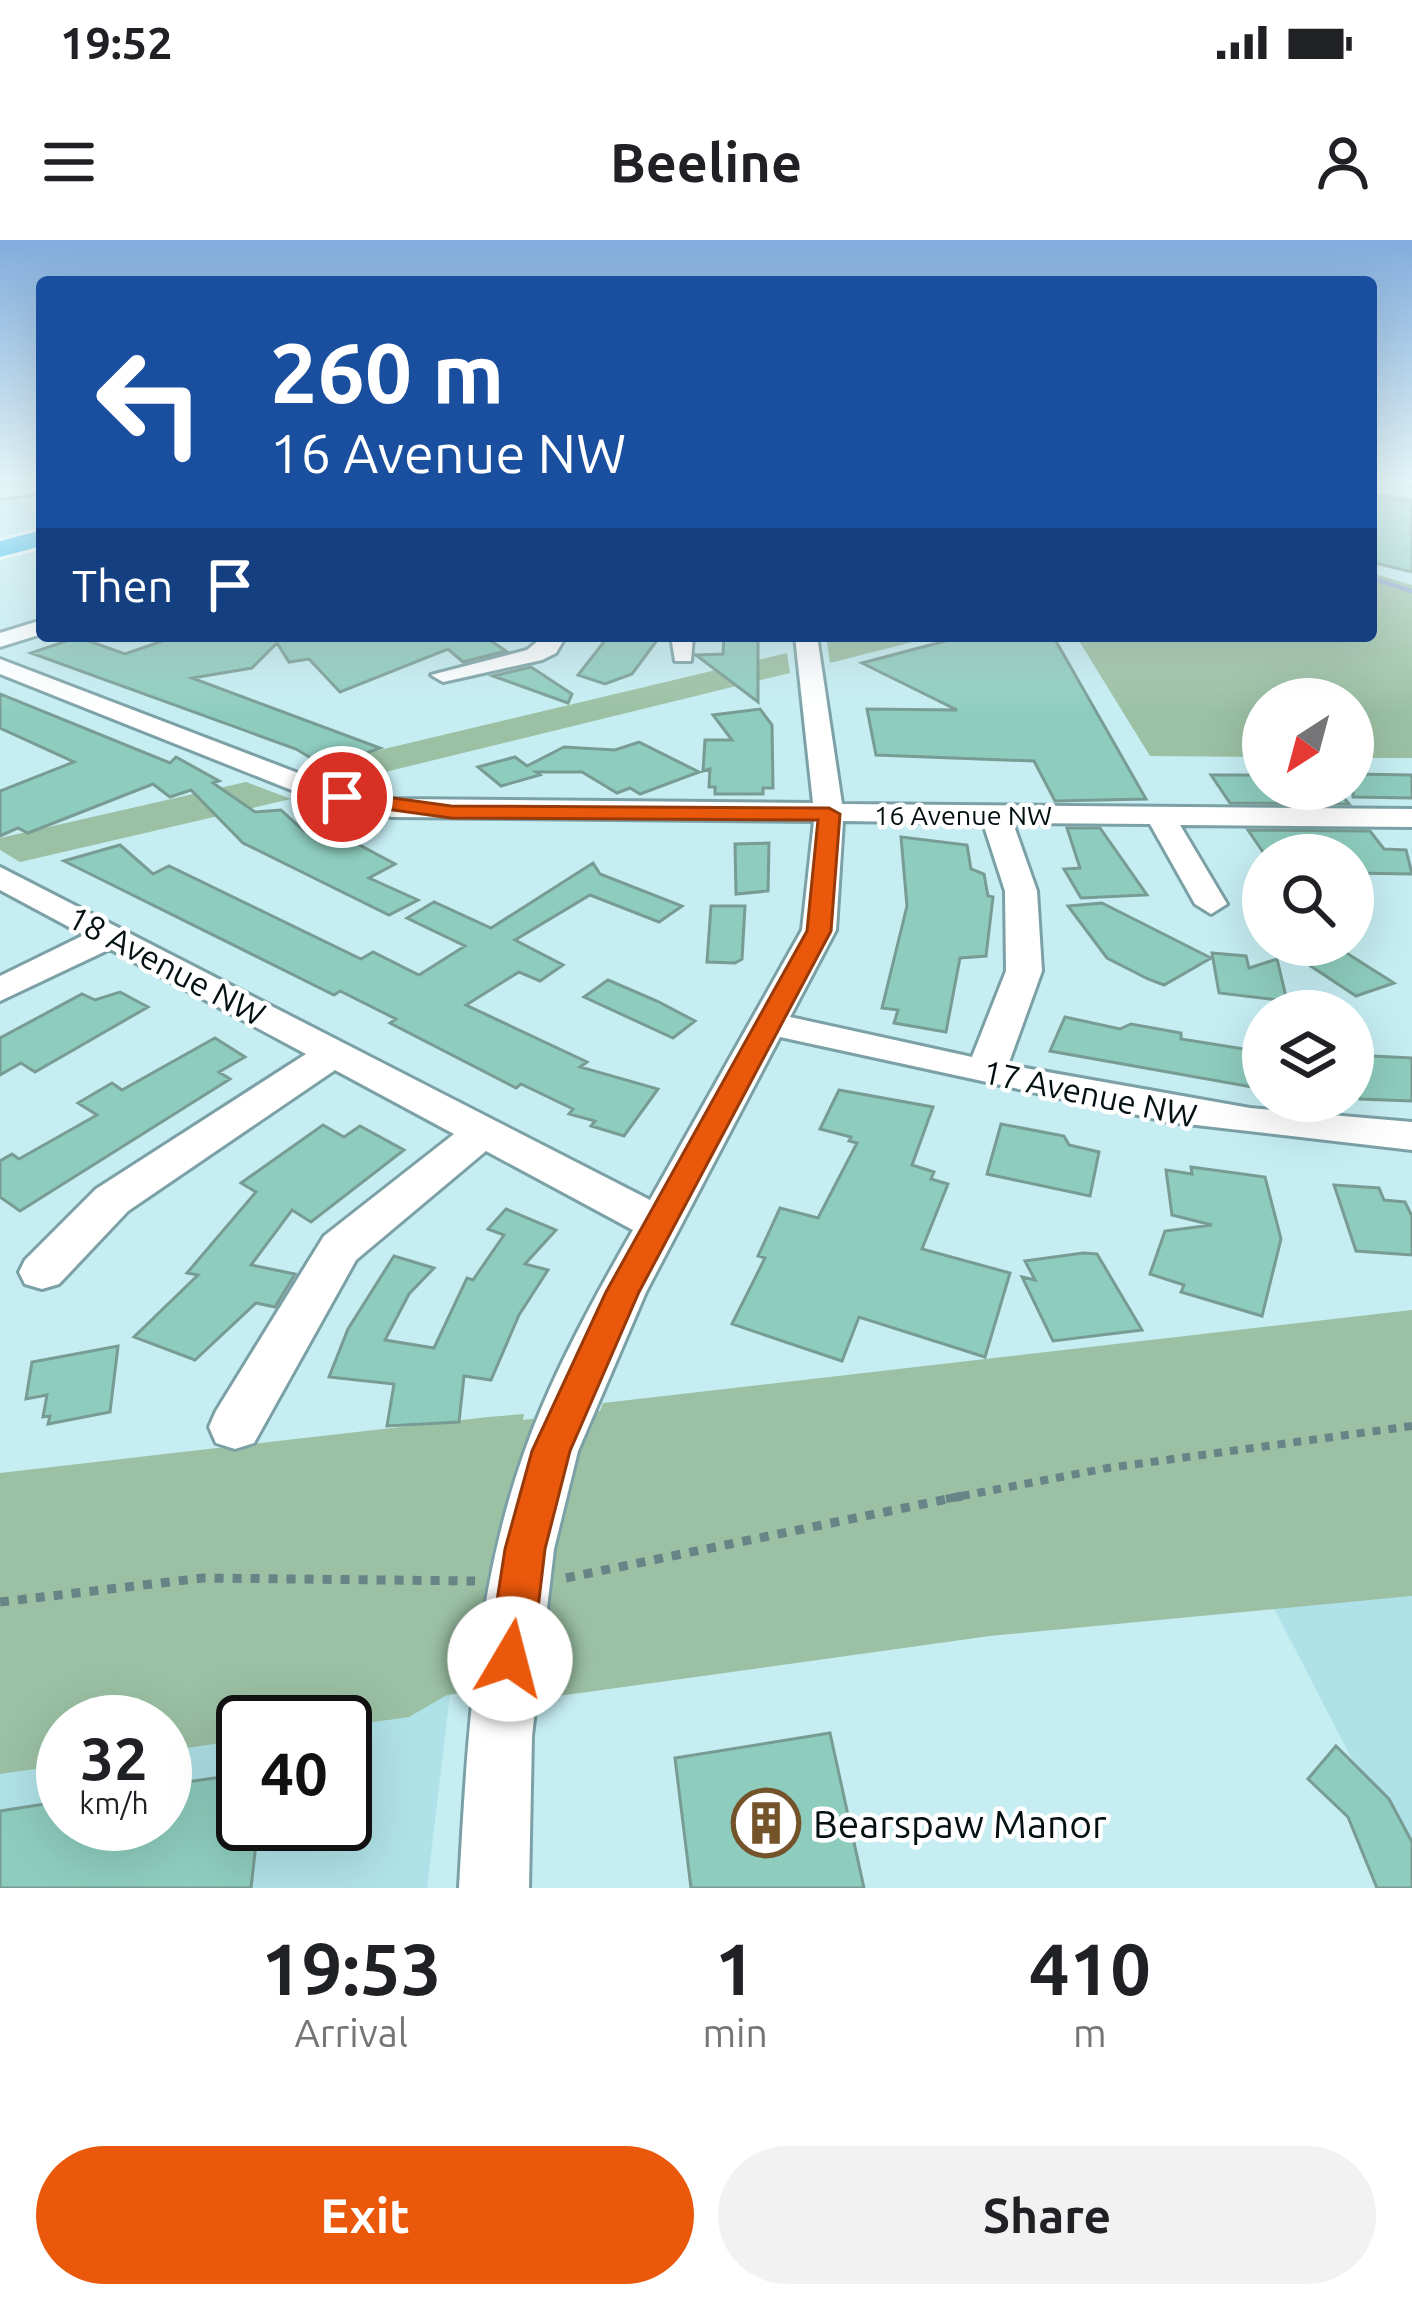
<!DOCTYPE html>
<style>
:root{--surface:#fff;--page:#f2f2f2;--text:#202124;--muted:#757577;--accent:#ea580c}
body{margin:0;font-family:Ubuntu,sans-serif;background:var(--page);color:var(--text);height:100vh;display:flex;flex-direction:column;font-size:45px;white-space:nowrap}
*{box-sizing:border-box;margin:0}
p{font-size:39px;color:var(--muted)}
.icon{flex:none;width:66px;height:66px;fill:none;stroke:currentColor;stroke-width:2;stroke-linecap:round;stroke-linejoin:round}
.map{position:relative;height:1648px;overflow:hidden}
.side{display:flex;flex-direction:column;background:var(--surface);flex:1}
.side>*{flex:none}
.hud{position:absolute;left:36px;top:36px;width:1341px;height:366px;border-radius:12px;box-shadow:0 12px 48px #0002;background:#1a4fa0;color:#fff;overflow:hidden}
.needle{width:78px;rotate:216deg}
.buttons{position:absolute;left:1242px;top:438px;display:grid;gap:24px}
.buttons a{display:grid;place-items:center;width:132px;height:132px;border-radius:50%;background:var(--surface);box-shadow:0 12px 48px #0002;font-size:60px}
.speed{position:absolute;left:36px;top:1455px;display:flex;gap:24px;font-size:60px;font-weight:700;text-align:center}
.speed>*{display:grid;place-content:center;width:156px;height:156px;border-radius:50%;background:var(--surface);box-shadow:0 12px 48px #0002;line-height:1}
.speed small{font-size:30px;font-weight:400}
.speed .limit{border:6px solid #111;border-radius:18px;background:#fff;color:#111}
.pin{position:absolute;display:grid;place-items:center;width:102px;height:102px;color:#fff;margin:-51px;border:6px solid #fff;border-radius:50%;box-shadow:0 3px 12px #0007}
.me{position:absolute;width:132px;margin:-66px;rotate:8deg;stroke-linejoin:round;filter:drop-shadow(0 0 9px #0008)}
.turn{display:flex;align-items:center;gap:42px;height:252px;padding:0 36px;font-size:54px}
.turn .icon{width:156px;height:156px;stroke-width:2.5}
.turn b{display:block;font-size:84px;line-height:102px}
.then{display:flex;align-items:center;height:114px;padding:0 36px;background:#0003;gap:24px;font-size:45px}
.eta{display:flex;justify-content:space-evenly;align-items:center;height:204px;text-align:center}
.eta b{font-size:72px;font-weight:600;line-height:84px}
.action{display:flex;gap:24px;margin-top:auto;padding:24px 36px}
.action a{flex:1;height:138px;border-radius:72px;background:var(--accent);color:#fff;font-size:48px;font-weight:600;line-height:138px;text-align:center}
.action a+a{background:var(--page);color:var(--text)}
.status{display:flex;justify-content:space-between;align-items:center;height:84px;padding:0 60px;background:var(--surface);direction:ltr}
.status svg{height:33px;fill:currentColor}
header{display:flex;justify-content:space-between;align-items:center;height:156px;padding:0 36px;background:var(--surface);font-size:54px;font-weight:600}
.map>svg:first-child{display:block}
</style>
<div class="status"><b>19:52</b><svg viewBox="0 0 49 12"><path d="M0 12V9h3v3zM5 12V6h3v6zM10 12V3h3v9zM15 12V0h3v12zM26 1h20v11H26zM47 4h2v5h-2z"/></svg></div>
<header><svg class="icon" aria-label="menu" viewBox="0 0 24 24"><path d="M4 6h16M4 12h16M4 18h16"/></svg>Beeline<svg class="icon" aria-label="person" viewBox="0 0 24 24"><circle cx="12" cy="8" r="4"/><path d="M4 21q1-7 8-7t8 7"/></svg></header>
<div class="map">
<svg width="1412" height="1648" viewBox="0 0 1412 1648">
<rect width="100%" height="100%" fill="#c5edf2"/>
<path fill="#afe2e8" d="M 1412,1356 L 1412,1636 L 1274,1368 Z
M 450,1454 L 427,1648 L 0,1648 L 0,1520 L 63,1510 L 63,1584 L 165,1584 L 165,1496 L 243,1484 L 243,1584 L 345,1584 L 345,1482 L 259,1482 Z"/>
<path fill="#9bc0a3" d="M 1371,333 L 1412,345 L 1412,518 L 1353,518 L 1353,459 L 1263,459 L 1263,517 L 1150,516 L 1076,396 L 1371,396 Z
M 826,396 L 936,396 L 830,423 Z
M 787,413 L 790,433 L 336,544 L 300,529 Z
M 246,542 L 291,559 L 20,622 L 0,610 L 0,598 Z
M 1412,1070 L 1412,1356 L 990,1396 L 544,1458 L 544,1440 L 447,1455 L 409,1477 L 345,1486 L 243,1482 L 243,1500 L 165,1511 L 165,1482 L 63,1482 L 63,1525 L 0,1534 L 0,1233 L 488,1177 L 524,1174 L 523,1180 L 600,1171 L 603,1163 Z"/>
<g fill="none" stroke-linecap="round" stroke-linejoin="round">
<path stroke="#87a0c9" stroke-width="4.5" d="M 1371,338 L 1412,351"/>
</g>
<path fill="#8ecdbe" stroke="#789c93" stroke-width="3" d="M 1371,257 L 1412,262 L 1412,332 L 1371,322 Z
M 177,396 L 484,396 L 506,411 L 463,422 L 448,409 L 340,452 L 309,419 L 289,422 L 277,403 L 252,428 L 192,438 L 380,508 L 342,522 L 332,516 L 316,521 L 296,509 L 31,413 L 78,397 L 125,414 Z
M 621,396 L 658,399 L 632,434 L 605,444 L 578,435 L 607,398 Z
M 724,396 L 758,399 L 758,462 L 696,415 L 723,414 Z
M 964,396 L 1053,396 L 1146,559 L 1055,561 L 1034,521 L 876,515 L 867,469 L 957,470 L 862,423 Z
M 531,427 L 572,454 L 568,463 L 493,436 Z
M 0,454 L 170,523 L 176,517 L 219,541 L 213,543 L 255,572 L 281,570 L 304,591 L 320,584 L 395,624 L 369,638 L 418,660 L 389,675 L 243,603 L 191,550 L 170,557 L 153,544 L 28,593 L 18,588 L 0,596 L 0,551 L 74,522 L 0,488 Z
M 760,469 L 772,485 L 773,548 L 763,548 L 763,554 L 715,554 L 715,547 L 709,547 L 710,529 L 703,531 L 705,500 L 732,500 L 713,475 Z
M 639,502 L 699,532 L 640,554 L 630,548 L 617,553 L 582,532 L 536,532 L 540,535 L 501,546 L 478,527 L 515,517 L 527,526 L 564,507 L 615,510 Z
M 1353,534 L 1412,535 L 1412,558 L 1353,557 Z
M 1211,535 L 1255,535 L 1263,549 L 1337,549 L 1349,564 L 1230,563 Z
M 1067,588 L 1100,588 L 1147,655 L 1081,658 L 1064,629 L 1080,628 Z
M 1248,590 L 1370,591 L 1384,609 L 1406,610 L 1412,634 L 1353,633 L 1353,615 L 1265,615 Z
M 901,597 L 967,605 L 971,629 L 984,634 L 988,656 L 993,657 L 986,716 L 960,718 L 946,792 L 894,783 L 898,770 L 882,768 L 907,666 Z
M 769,603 L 768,651 L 736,654 L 735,604 Z
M 120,605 L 153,634 L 169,626 L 361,719 L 373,712 L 419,735 L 465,706 L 407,678 L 434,662 L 491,688 L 593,623 L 600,634 L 682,666 L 659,682 L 590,655 L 515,700 L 563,725 L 540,741 L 519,732 L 466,765 L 587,822 L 580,827 L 658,849 L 624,896 L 591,886 L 595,881 L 569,874 L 573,869 L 521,844 L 516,848 L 390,783 L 396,779 L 340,751 L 334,755 L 64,621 Z
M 1102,663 L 1211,718 L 1164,745 L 1148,739 L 1107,718 L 1068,666 Z
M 711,666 L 745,666 L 742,719 L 735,723 L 707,722 Z
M 1337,707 L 1394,743 L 1356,756 L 1300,719 Z
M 1212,713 L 1246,716 L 1249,728 L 1277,719 L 1287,761 L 1219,753 Z
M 608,740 L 657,761 L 695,781 L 673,798 L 584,757 Z
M 120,752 L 148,767 L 35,832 L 21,823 L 0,835 L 0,798 L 82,754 L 95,760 Z
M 1065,777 L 1120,789 L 1131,784 L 1181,793 L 1181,799 L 1263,812 L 1263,849 L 1050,811 Z
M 215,798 L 245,817 L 219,832 L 230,839 L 20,971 L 0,957 L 0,921 L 12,914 L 19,919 L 97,875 L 78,863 L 112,843 L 122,850 Z
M 1353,815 L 1412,818 L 1412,861 L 1360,859 L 1353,845 Z
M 839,850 L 933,867 L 912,925 L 934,932 L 931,939 L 948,944 L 922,1009 L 1010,1033 L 985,1117 L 859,1077 L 842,1121 L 732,1084 L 765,1018 L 758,1016 L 780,968 L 818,978 L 857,903 L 849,901 L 851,897 L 820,889 Z
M 1001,884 L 1064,896 L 1069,905 L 1099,912 L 1090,956 L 987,934 Z
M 323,885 L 344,897 L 360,886 L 404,910 L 311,982 L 292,970 L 251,1025 L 295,1034 L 275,1067 L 256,1063 L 195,1120 L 134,1097 L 198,1035 L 187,1033 L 256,952 L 241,943 Z
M 1191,927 L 1265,937 L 1281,999 L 1262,1076 L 1181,1052 L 1184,1045 L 1150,1034 L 1165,991 L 1212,985 L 1172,975 L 1166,930 L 1192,934 Z
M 1334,945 L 1379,948 L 1384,960 L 1405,962 L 1412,976 L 1412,1015 L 1356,1011 Z
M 506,969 L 556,990 L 525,1024 L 548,1030 L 519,1075 L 491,1140 L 464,1136 L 459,1182 L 387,1186 L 394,1144 L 329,1137 L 348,1089 L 394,1016 L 434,1028 L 409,1054 L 385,1100 L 434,1108 L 467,1038 L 473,1040 L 504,995 L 488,989 Z
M 1083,1013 L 1097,1014 L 1142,1090 L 1053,1101 L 1022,1037 L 1035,1040 L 1025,1021 Z
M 118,1106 L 110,1172 L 48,1184 L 50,1176 L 43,1177 L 47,1155 L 26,1159 L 32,1122 Z
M 830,1493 L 864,1648 L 691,1648 L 675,1518 Z
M 1336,1506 L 1389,1559 L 1412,1602 L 1412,1648 L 1377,1648 L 1348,1577 L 1308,1539 Z
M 243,1534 L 243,1584 L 251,1584 L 249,1596 L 257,1595 L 251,1648 L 0,1648 L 0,1571 L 63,1561 L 63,1584 L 165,1584 L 165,1545 Z"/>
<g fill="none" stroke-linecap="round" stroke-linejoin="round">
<defs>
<path id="minor" d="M 1371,242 L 1412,248 L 1412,258 L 1371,252 Z
M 42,243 L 42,253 L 0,258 L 0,248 Z
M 42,380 L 42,394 L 0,407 L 0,393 Z
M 544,396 L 566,396 L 556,413 L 542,420 L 443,442 L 431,435 L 527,410 Z
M 671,396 L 693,396 L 691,421 L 675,421 Z
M 795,396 L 817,396 L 842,564 L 1412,569 L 1412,587 L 1180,585 L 1227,664 L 1211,674 L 1195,664 L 1150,584 L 1013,583 L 1037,651 L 1042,731 L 1008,825 L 1250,868 L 1412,882 L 1412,910 L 1170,882 L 780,797 L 646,1052 L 578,1211 L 554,1309 L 532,1496 L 529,1648 L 459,1648 C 467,1503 475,1351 524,1213 C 551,1136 593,1060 633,990 L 486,911 L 356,1020 L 254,1203 L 235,1209 L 216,1203 L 209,1187 L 216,1171 L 324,996 L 454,894 L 335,830 L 128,971 L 59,1044 L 42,1049 L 25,1044 L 19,1032 L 25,1020 L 96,949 L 306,814 L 110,709 L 0,761 L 0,736 L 84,695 L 0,650 L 0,627 L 650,960 L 802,690 L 814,581 L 392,577 L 304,555 L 0,434 L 0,419 L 324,543 L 392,559 L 813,563 ZM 843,581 L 983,583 L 1005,651 L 1006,731 L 972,817 L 790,777 L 836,690 Z"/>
<path id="highway" d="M 42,290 L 42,306 L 0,317 L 0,301 Z"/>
</defs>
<use href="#minor" stroke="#7ba1a6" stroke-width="6"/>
<use href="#highway" stroke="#fff" stroke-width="6"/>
<path stroke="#688487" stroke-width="8" stroke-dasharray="8 8" stroke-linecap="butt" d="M 946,1259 L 1108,1228 L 1412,1186"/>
<path stroke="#688487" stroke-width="9" stroke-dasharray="9 9" stroke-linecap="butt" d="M 566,1338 L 962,1256
M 0,1362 L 203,1338 L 475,1341"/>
<use href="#minor" fill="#fff" fill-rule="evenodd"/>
<use href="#highway" fill="#1ab6f4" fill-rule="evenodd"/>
</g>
<linearGradient id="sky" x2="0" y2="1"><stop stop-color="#81acdc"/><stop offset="0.51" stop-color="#e5f7f9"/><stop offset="1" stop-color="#e5f7f9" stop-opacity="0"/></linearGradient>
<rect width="1412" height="473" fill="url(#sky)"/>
<path fill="#ea580c" stroke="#983908" stroke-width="3" d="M 342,551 L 451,566 L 829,568 L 840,574 L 831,691 L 639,1052 L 570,1211 L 545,1309 L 532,1419 L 525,1434 L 510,1440 L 495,1434 L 488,1419 L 505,1309 L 532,1211 L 606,1052 L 807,691 L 818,580 L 451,578 L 335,562 L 335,553 Z"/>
<defs>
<symbol id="building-ring" viewBox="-11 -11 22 22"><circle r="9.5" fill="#fff" stroke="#74532a" stroke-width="1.5"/><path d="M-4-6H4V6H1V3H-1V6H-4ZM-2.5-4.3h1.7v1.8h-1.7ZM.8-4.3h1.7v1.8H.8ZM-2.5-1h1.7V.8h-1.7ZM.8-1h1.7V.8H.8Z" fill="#74532a"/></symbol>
</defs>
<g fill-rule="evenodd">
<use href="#building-ring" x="728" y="1545" width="76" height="76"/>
</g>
<g text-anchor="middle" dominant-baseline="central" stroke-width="9" stroke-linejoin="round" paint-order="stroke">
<g font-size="27" fill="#031012" stroke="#fff">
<text x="963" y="575">16 Avenue NW</text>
</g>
<g font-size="33" fill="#031012" stroke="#fff">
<text transform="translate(167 725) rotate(28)">18 Avenue NW</text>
<text transform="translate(1090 853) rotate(12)">17 Avenue NW</text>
</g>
<g font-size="39" fill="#031012" stroke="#fff" text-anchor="start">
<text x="813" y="1583">Bearspaw Manor</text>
</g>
</g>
</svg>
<div class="buttons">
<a><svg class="needle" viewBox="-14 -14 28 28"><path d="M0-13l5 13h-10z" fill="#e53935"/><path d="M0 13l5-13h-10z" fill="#757577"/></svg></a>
<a><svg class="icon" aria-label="search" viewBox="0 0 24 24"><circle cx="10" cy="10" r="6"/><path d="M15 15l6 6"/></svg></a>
<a><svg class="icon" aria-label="layers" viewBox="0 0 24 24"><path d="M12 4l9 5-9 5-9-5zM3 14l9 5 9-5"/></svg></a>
</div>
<div class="speed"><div>32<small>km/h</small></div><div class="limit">40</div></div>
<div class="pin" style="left:342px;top:557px;background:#d93025"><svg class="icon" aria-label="arrive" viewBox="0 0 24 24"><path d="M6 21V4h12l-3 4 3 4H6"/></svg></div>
<svg class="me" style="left:510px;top:1419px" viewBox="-20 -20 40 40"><circle r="19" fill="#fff"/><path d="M0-13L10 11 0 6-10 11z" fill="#ea580c"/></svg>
<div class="hud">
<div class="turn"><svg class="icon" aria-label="left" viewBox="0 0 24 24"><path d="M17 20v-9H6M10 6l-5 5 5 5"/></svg><div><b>260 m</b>16 Avenue NW</div></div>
<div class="then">Then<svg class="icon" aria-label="arrive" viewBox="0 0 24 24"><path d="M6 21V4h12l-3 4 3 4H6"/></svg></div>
</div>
</div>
<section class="side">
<div class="eta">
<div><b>19:53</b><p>Arrival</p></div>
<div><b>1</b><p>min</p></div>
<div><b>410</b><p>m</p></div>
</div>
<div class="action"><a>Exit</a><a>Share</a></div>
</section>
